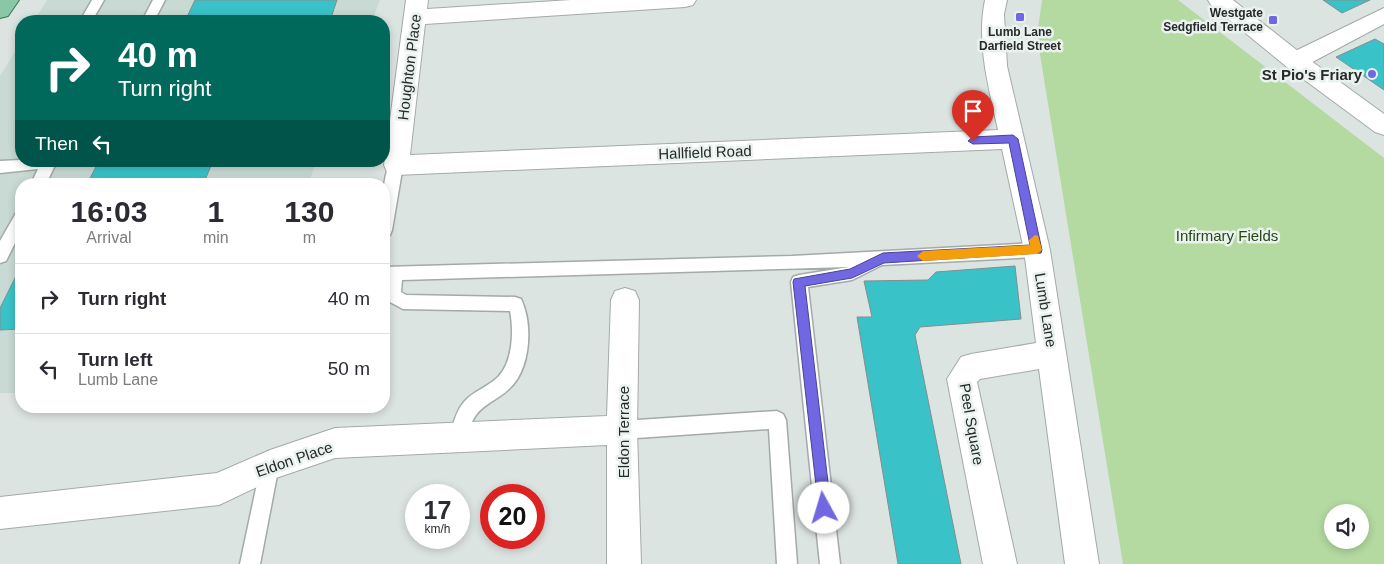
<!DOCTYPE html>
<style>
:root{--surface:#fff;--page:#f7f7f7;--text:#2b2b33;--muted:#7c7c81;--line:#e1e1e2}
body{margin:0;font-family:Helvetica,sans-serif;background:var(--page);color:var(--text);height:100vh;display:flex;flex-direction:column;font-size:19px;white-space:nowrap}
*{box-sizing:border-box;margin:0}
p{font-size:16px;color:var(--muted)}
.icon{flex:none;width:28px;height:28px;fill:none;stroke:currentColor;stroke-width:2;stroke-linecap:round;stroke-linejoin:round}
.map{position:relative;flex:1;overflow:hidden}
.details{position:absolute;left:15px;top:178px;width:375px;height:235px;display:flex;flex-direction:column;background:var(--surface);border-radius:20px;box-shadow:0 2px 8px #0003}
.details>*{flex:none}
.top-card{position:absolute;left:15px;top:15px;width:375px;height:152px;border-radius:20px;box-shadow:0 2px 8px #0003;background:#00695c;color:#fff;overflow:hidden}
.tools{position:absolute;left:1324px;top:504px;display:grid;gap:10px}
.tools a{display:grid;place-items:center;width:45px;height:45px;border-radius:50%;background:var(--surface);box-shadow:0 2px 8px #0003;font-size:25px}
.speed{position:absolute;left:405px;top:484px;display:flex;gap:10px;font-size:25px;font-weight:700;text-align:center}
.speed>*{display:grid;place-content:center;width:65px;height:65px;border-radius:50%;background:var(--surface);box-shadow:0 2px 8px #0003;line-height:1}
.speed small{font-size:12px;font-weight:400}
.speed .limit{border:8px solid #d22;background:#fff;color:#111}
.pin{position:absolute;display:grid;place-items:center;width:42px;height:42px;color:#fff;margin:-51px -21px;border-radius:50% 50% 50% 0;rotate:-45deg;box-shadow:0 0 5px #0007}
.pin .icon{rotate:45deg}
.me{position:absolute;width:55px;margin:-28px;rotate:354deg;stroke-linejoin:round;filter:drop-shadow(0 0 4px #0008)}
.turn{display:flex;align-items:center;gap:18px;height:105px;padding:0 20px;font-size:22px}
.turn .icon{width:65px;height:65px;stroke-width:2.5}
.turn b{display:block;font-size:35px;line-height:42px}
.then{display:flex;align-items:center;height:48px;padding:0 20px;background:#0003;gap:10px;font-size:19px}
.eta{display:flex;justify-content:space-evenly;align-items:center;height:85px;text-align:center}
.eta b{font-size:30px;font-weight:600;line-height:35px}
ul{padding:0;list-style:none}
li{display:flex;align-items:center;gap:15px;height:70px;padding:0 20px;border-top:1px solid var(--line)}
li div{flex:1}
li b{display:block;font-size:19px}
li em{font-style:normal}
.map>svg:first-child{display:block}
</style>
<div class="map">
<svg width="1384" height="564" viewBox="0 0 1384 564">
<rect width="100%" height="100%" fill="#dce4e2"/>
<path fill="#c9dad5" d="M 47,0 L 380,0 L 372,21 L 34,21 Z
M 21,42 L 21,161 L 317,161 L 308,184 L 21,184 L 21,393 L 0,393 L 0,76 Z"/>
<path fill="#b4d9a1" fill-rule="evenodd" d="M 1042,0 L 1178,0 L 1384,158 L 1384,564 L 1123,564 L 1037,36 ZM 1332,512 L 1360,512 L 1360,540 L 1332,540 Z"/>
<path fill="#39c3c8" stroke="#858d8d" d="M 195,0 L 337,0 L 330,21 L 185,21 Z
M 1323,0 L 1370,0 L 1342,13 Z
M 1375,39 L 1384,44 L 1384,90 L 1336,57 Z
M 99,161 L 213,161 L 205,180 L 88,182 Z
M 282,182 L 281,184 L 210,184 Z
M 21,266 L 21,329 L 0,330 L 0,308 Z
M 1015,266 L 1021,319 L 920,327 L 915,335 L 961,564 L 898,564 L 857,317 L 872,317 L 864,281 L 928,280 L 936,272 Z"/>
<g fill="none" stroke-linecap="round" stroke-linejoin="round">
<defs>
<path id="service" d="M 92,0 L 104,0 L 92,21 L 80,21 Z
M 153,0 L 165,0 L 154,21 L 142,21 Z
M 396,159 L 401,161 L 403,165 L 392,230 L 390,235 L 384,236 C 383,214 380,182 391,161 Z
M 21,160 L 21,161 L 57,161 L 46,184 L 31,184 L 38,169 L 0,173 L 0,161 Z
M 21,211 L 21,231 L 6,261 L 0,263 L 0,241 L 16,213 Z
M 1037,243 L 1043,245 L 1045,250 L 1043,255 L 1037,257 L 882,265 L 852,280 L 808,287 L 840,564 L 820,564 L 791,282 L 793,277 L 799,275 L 849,267 L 402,280 L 401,292 L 406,295 L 515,297 L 521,299 C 533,324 531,369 509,389 C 499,399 485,403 476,415 C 470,423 468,434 464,443 L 458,446 L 452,443 L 449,437 C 453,425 456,411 464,402 C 473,391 488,387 498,377 C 513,362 514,330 510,311 L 403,309 L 388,301 L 384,287 L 384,267 L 792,256 Z
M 777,411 L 783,414 L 786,420 L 797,564 L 777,564 L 769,429 L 622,439 L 616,436 L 613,430 L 616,424 L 622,421 Z
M 270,456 L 277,459 L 279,465 L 260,564 L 240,564 L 261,465 L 263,459 Z"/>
<path id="minor" d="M 406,0 L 428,0 L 427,9 L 571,0 L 696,0 L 693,5 L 685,7 L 425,24 L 410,155 L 998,130 C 989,89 976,43 985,0 L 1007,0 L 1004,14 L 1007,66 L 1050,250 L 1099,564 L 1065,564 L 1039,369 L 980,379 L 977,382 L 1017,564 L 983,564 L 947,379 L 961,357 L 971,354 L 1036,343 L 1024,250 L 1002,149 L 396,175 L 387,172 L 384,165 Z
M 1384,8 L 1384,24 L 1303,67 L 1295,69 L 1287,67 L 1284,61 L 1287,55 Z
M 625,288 L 635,291 L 639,300 L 637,430 L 641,564 L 607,564 L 607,445 L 335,458 L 276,478 L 219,505 L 0,529 L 0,497 L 217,473 L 270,450 L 335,428 L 607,416 L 611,300 L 615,291 Z"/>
<path id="secondary" d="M 1208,0 L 1233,0 L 1303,55 L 1384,114 L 1384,135 L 1375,132 L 1287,67 L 1211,5 Z"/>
<path id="primary" d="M 0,0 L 19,0 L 8,16 L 0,18 Z"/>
</defs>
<use href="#service" stroke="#a3aaa8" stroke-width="3"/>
<use href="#minor" stroke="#a3aaa8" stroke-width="2"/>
<use href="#secondary" stroke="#a3aaa8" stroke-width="2"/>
<use href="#primary" stroke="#337753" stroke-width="2"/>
<use href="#service" fill="#fff" fill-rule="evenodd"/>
<use href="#minor" fill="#fff" fill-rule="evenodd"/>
<use href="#secondary" fill="#fff" fill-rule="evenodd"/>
<use href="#primary" fill="#89c7a6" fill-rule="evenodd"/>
</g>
<path fill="#7167e2" stroke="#494393" d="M 1013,135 L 1018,139 L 1042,250 L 1041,253 L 884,263 L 852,278 L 805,286 L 831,508 L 829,512 L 824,514 L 819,512 L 793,282 L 794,279 L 850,269 L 883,253 L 1030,245 L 1009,143 L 973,144 L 968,141 L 973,137 Z"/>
<path fill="#f59e0b" d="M 1035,235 L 1038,236 L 1042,250 L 1037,254 L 923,261 L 917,256 L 923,251 L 1030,245 L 1029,240 Z"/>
<g fill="#7167e2" stroke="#e9f2ef" stroke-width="2">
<rect x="1015" y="12" width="10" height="10" rx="2.5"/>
<rect x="1268" y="15" width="10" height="10" rx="2.5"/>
<circle cx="1372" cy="74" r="5"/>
</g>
<g text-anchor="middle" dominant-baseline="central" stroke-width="5" stroke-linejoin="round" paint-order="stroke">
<g font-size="12" font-weight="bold" fill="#272a29" stroke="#e9f2ef" text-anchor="end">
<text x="1263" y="13">Westgate<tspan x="1263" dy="14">Sedgfield Terrace</tspan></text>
<text x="1020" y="32" text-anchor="middle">Lumb Lane<tspan x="1020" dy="14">Darfield Street</tspan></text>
</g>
<g font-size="15" fill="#272a29" stroke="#e9f2ef">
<text transform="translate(409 67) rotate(-83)">Houghton Place</text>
<text transform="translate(705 152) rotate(-2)">Hallfield Road</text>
<text transform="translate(1046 310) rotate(81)">Lumb Lane</text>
<text transform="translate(972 424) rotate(80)">Peel Square</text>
<text transform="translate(623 432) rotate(-90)">Eldon Terrace</text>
<text transform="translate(294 459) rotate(-19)">Eldon Place</text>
</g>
<g font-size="15" font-weight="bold" fill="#272a29" stroke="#e9f2ef" text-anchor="end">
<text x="1362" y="74">St Pio's Friary</text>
</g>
<g font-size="15" fill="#274714" stroke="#e9f2ef">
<text x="1227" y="235">Infirmary Fields</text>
</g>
</g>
</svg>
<div class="tools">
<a><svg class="icon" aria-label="sound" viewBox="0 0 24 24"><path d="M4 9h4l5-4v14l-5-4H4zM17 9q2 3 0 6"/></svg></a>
</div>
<div class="speed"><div>17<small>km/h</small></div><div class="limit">20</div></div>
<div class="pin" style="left:973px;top:141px;background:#d93025"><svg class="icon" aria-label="arrive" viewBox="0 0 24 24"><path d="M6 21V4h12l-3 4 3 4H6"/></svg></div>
<svg class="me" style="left:824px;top:508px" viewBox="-20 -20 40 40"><circle r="19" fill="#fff"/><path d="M0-13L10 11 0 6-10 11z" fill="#7167e2"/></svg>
<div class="top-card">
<div class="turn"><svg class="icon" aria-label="right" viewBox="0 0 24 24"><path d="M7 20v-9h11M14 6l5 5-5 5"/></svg><div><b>40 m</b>Turn right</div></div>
<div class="then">Then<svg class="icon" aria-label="left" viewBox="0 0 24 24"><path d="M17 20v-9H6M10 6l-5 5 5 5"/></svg></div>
</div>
<section class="details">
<div class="eta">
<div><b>16:03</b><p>Arrival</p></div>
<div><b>1</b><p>min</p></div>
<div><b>130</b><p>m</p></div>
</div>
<ul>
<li><svg class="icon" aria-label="right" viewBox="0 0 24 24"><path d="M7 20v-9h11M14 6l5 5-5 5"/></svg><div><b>Turn right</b></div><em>40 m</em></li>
<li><svg class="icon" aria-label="left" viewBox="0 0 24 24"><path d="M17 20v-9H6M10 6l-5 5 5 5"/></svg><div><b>Turn left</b><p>Lumb Lane</p></div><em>50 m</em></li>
</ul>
</section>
</div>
